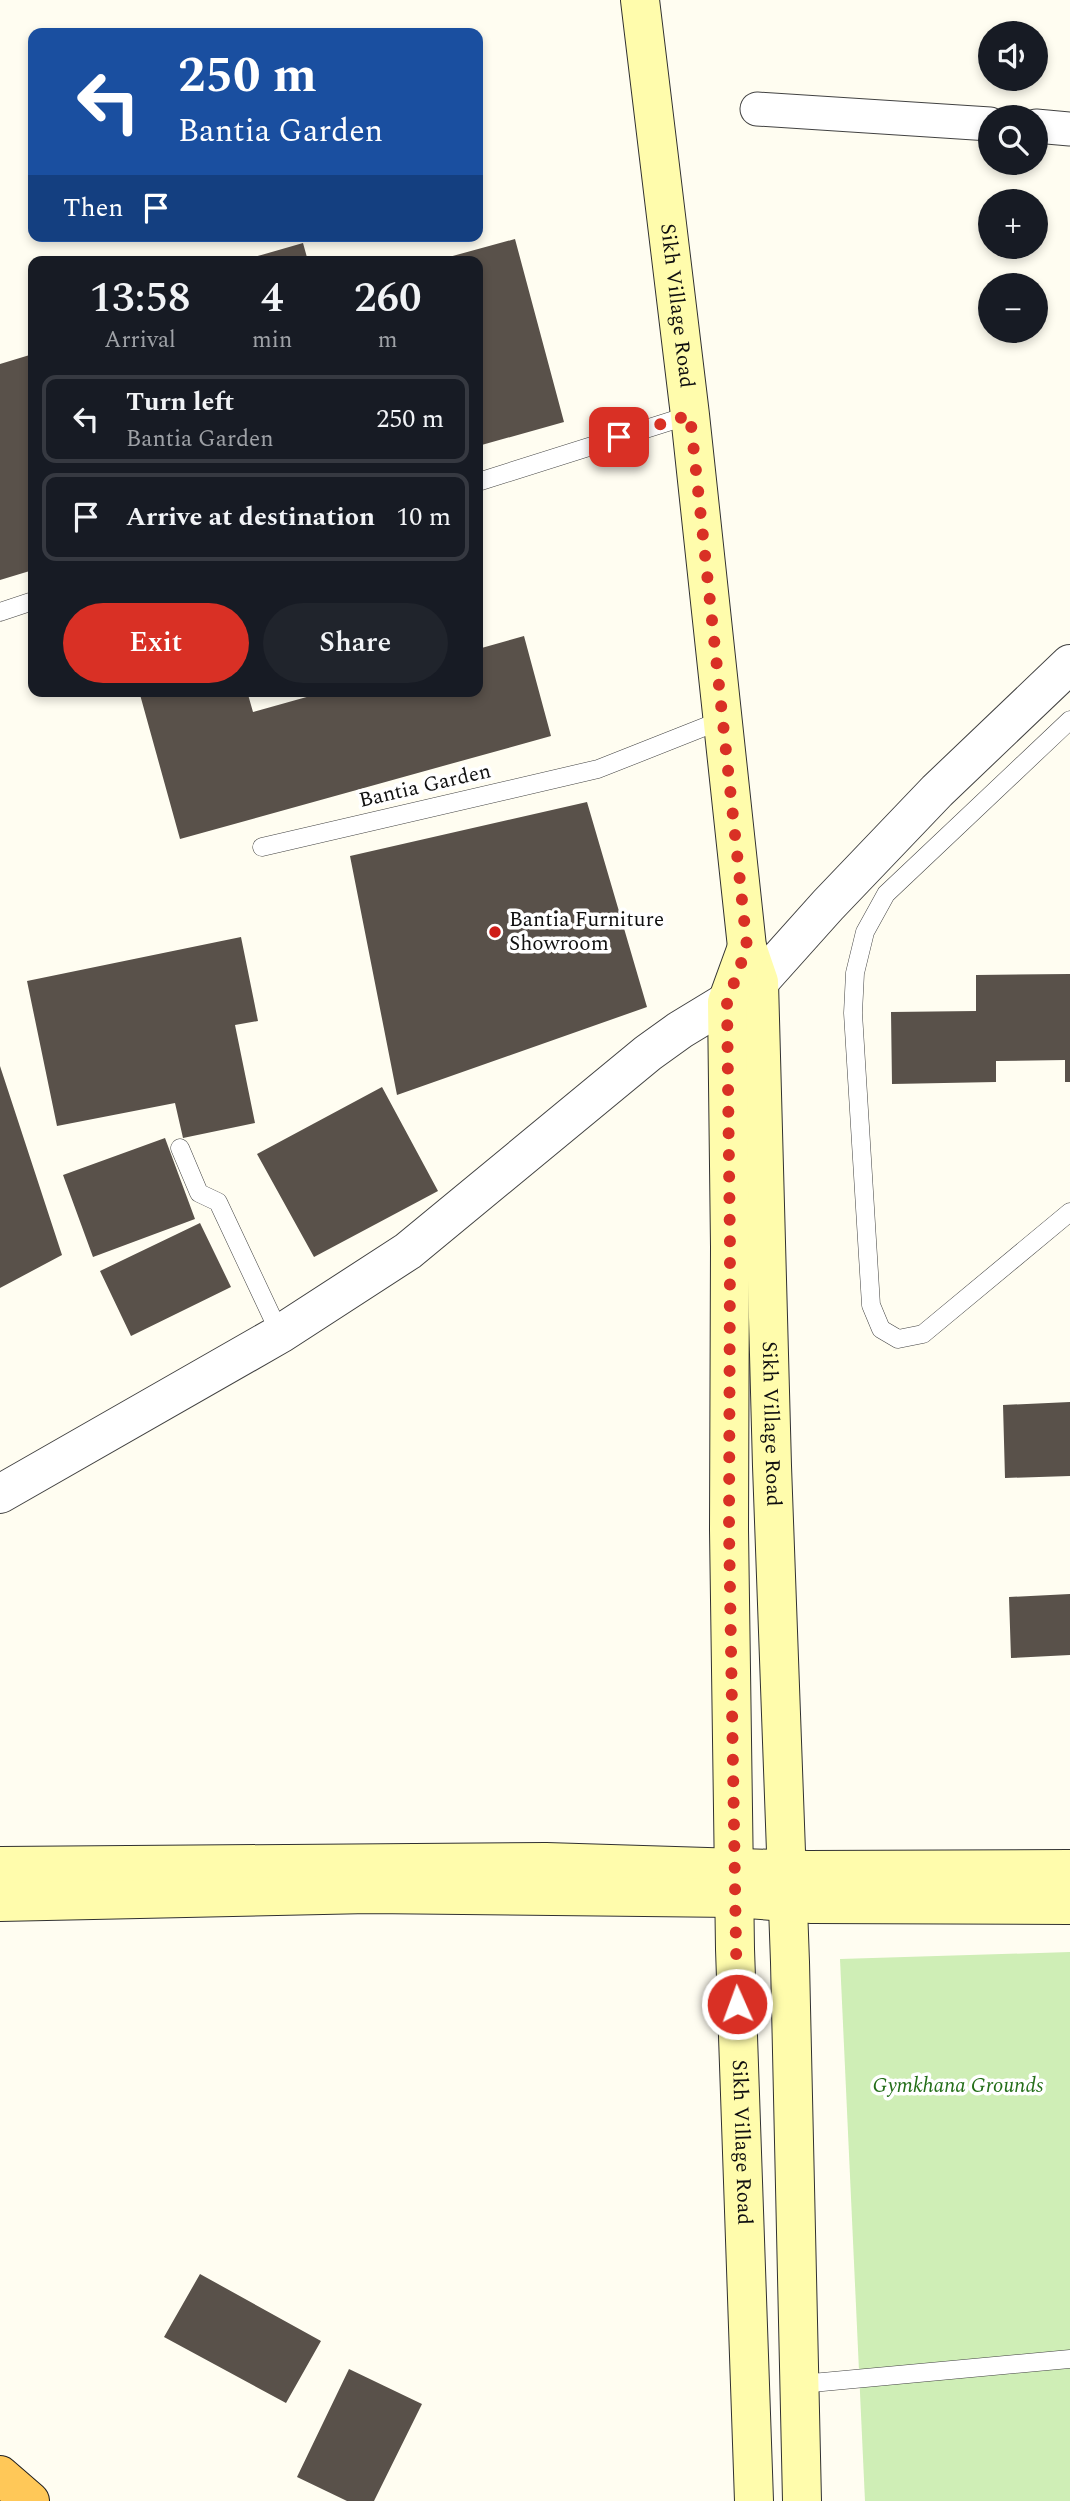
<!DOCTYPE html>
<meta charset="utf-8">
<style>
:root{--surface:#171b24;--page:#20242c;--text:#f1f3f6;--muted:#9ea1a6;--line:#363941;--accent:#d93025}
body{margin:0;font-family:Spectral,serif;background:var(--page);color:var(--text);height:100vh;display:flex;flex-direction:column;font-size:26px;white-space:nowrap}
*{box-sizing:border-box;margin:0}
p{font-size:23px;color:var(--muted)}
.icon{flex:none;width:38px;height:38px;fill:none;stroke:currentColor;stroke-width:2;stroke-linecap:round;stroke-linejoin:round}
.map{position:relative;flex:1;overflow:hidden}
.drawer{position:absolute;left:28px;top:256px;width:455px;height:441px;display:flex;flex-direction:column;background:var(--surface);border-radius:14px;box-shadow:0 4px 10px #0003}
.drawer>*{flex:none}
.hud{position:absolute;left:28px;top:28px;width:455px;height:214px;border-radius:14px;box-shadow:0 4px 10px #0003;background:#1a4fa0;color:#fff;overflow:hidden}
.tools{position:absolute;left:978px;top:21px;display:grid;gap:14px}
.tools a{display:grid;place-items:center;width:70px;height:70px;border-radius:50%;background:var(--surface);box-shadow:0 4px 10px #0003;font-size:35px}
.pin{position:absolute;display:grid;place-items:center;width:60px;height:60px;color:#fff;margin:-30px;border-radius:14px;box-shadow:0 4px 10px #0006}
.me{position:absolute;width:77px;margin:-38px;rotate:358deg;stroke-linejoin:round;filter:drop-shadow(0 0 5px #0008)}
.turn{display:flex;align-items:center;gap:24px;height:147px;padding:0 35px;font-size:32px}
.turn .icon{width:91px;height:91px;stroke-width:2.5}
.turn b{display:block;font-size:49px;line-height:60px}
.then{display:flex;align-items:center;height:66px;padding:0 35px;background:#0003;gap:14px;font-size:26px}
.eta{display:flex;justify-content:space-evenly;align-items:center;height:119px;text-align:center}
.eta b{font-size:42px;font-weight:600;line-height:49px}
.button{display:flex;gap:14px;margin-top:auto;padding:14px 35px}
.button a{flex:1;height:80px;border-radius:42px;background:var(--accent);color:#fff;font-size:28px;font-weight:600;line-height:80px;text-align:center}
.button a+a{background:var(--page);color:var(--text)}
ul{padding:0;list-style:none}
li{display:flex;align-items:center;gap:21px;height:88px;margin:0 14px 10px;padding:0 21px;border:4px solid var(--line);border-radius:14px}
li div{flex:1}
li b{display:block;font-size:26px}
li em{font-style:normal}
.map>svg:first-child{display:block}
</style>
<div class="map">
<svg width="1070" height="2501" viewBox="0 0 1070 2501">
<rect width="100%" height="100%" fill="#fffdf1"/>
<path fill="#cfeeb6" d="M 1070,1952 L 1070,2501 L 865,2501 L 840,1959 Z"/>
<path fill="#59514a" d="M 515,239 L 564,422 L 478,446 L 478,261 L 438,260 Z
M 303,243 L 308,261 L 244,261 L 244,260 Z
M 33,354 L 33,570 L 0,580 L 0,364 Z
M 524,636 L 551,736 L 180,839 L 139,691 L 247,691 L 253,712 L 328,691 L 478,691 L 478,649 Z
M 587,802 L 647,1007 L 397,1095 L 350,856 Z
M 241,937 L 258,1021 L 235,1025 L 255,1123 L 183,1138 L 175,1103 L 57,1126 L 27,981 Z
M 1070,974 L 1070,1082 L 1065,1082 L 1065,1060 L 996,1061 L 996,1082 L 892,1084 L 891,1012 L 976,1011 L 976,975 Z
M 0,1066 L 62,1255 L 0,1288 Z
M 382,1087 L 438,1191 L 314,1257 L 257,1154 Z
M 165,1138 L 195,1219 L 93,1257 L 63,1175 Z
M 200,1223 L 231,1287 L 131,1336 L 100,1271 Z
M 1070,1402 L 1070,1476 L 1005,1478 L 1003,1405 Z
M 1070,1594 L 1070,1655 L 1011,1658 L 1009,1597 Z
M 200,2274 L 321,2341 L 286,2403 L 164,2337 Z
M 349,2369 L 422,2404 L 374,2501 L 347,2501 L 297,2477 Z"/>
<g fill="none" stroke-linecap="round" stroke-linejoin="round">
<defs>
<path id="service" d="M 478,482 L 690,415
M 0,612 L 33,601
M 1070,720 L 886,894 L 865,932 L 855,973 L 853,1013 L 871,1305 L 881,1329 L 898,1339 L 923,1334 L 1070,1212
M 262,847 L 598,769 L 722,720
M 180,1148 L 199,1193 L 218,1202 L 280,1334
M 801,2384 L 1070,2359"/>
<path id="minor" d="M 757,109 L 990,124
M 1036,126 L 1070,129"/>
<path id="tertiary" d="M 0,1494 L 280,1334 L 408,1251 L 648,1053 L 680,1030 L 759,982 L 828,905 L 937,791 L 1070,664"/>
<g id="secondary">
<path id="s1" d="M 640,0 L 690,415 L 747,947 L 759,982 L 772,1466 L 790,1962 L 802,2501"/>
<path id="s2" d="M 747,947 L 727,1002 L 730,1247 L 729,1530 L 735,1949 L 754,2501"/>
<path d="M 0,1866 L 546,1862 L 808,1870 L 1070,1869"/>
<path d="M 0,1902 L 369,1894 L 734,1898 L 812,1904 L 1070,1905"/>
</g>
<path id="trunk" d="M 0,2475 L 30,2501"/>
</defs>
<use href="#service" stroke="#424242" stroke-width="19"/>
<use href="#minor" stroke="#424242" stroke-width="35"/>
<use href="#tertiary" stroke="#424242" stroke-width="40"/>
<use href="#secondary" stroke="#313131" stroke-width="40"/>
<use href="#trunk" stroke="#202020" stroke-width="40"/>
<use href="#service" stroke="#fff" stroke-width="18"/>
<use href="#minor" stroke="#fff" stroke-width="33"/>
<use href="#tertiary" stroke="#fff" stroke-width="38"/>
<use href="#secondary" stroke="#fffcac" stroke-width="38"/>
<use href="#trunk" stroke="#ffc858" stroke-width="38"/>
</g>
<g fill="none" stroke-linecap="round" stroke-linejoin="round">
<path stroke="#d93025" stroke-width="12" stroke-dasharray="0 21.6" d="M 619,437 L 690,415 L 747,947 L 727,1002 L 730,1247 L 729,1530 L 737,2004"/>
</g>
<circle fill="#ce1d18" stroke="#fff" stroke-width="2.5" cx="495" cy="932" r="7"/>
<g text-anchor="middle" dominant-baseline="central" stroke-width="7" stroke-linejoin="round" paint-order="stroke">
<g font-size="21" fill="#0f0f0f" stroke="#fff">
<text stroke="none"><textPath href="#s1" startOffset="308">Sikh Village Road</textPath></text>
<text transform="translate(425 786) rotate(-13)">Bantia Garden</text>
<text stroke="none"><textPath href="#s1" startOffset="1432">Sikh Village Road</textPath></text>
<text stroke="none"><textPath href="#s2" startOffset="1199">Sikh Village Road</textPath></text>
</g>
<g font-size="21" fill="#0f0f0f" stroke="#fff" text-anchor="start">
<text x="509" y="920">Bantia Furniture<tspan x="509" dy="24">Showroom</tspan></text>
</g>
<g font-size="21" font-style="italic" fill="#236e18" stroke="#fff">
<text x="958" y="2086">Gymkhana Grounds</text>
</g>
</g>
</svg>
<div class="tools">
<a><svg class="icon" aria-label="sound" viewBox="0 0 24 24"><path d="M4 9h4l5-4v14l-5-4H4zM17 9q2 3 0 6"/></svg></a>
<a><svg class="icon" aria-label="search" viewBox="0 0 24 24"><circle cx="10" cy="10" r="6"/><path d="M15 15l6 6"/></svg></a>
<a>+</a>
<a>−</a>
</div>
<div class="pin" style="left:619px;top:437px;background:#d93025"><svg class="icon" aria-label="arrive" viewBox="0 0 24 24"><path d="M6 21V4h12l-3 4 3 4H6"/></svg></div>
<svg class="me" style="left:737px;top:2004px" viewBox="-20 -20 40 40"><circle r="17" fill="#d93025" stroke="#fff" stroke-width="3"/><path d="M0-11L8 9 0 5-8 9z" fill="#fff"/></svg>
<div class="hud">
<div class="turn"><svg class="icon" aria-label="left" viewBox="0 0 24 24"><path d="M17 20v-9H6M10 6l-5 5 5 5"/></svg><div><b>250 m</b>Bantia Garden</div></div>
<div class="then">Then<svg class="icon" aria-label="arrive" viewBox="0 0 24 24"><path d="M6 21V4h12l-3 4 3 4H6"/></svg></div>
</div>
<section class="drawer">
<div class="eta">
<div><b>13:58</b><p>Arrival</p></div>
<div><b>4</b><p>min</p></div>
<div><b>260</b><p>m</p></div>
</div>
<ul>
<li><svg class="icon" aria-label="left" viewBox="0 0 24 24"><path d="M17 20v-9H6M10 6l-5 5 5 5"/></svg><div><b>Turn left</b><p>Bantia Garden</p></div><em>250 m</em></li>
<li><svg class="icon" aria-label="arrive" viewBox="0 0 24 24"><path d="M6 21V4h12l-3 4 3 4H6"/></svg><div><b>Arrive at destination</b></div><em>10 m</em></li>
</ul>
<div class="button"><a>Exit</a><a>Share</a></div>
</section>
</div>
